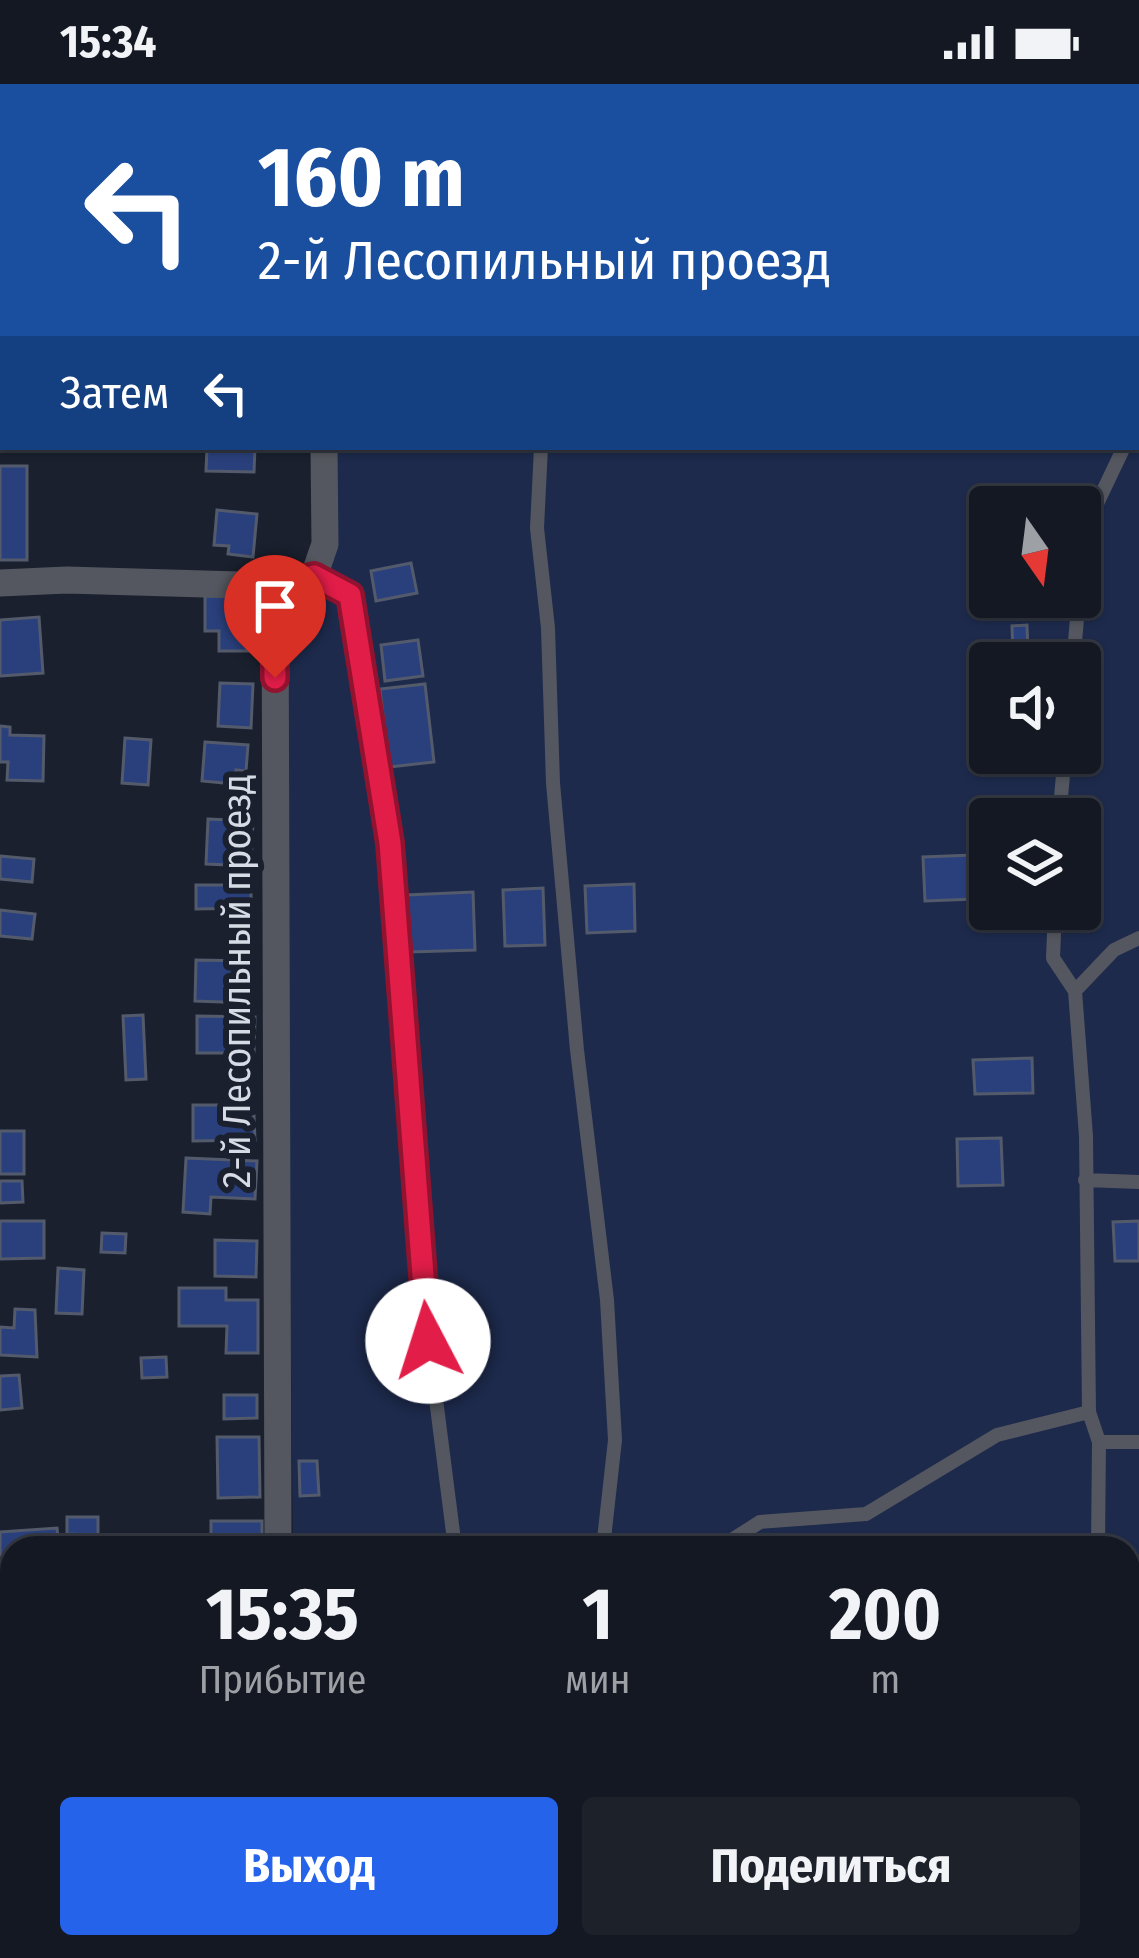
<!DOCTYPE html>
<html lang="ru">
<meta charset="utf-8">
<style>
:root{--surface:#141822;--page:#1d212a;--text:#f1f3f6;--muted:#9da0a5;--line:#333740;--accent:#2563eb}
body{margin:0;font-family:"Fira Sans Condensed",sans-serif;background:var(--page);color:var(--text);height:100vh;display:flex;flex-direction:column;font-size:45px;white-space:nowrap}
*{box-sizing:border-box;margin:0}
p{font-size:39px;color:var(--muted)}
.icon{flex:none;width:66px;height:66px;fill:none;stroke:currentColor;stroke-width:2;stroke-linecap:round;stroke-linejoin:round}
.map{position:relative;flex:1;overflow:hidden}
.details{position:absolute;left:0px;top:1452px;width:1140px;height:423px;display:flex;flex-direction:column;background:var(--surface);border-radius:36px 36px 0 0;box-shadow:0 3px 9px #0004,0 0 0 3px var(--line)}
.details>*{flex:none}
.hud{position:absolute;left:0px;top:0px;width:1140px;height:366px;box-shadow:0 3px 9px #0004,0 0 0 3px var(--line);background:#1a4fa0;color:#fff;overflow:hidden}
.needle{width:78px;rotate:166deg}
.tools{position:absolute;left:969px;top:402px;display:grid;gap:24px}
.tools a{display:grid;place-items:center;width:132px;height:132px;border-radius:12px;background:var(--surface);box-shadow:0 3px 9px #0004,0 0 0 3px var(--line);font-size:60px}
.pin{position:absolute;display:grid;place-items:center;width:102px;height:102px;color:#fff;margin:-123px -51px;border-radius:50% 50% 50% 0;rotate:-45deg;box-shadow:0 0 12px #0007}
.pin .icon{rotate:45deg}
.me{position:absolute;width:132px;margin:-66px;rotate:355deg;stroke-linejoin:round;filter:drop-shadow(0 0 9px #0008)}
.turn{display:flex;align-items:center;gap:42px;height:252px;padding:0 60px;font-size:54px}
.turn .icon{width:156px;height:156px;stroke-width:2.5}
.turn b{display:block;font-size:84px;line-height:102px}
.then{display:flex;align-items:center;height:114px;padding:0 60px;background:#0003;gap:24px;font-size:45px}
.eta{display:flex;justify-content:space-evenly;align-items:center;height:204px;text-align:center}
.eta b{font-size:72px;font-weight:700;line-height:84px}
.primary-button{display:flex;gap:24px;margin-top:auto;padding:24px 60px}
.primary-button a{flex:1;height:138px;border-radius:12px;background:var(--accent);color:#fff;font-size:48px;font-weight:700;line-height:138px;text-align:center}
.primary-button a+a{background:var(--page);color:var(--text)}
.status{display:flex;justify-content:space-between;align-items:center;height:84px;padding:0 60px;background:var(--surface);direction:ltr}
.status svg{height:33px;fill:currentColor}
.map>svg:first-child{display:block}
</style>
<div class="status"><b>15:34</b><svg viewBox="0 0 49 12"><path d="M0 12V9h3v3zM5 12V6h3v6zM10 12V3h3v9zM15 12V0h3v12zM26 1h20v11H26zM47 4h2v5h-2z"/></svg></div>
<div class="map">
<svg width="1139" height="1874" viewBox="0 0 1139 1874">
<rect width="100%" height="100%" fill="#1a202e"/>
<path fill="#1d2a4c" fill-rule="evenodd" d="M 0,0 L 1139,0 L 1139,1874 L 1102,1874 L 1102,1863 L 1128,1863 L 1128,1464 L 293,1464 L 283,510 L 318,503 L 332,363 L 1137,363 L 1137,3 L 3,3 L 0,216 ZM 990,423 L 1080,423 L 1080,513 L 990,513 ZM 990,579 L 1080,579 L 1080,669 L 990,669 ZM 990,735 L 1080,735 L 1080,825 L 990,825 Z
M 428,1863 L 689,1863 L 688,1874 L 483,1874 Z"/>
<path fill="#2a407c" stroke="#535a6b" stroke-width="3" d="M 207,363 L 255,363 L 254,388 L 206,387 Z
M 0,382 L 27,382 L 27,476 L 0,476 Z
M 217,426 L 257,430 L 253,473 L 228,470 L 229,462 L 214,461 Z
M 411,479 L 417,509 L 376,517 L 371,487 Z
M 205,512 L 254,512 L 253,567 L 219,567 L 219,547 L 205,547 Z
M 39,533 L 43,589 L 0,592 L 0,536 Z
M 1027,541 L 1028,570 L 1013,570 L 1012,542 Z
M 418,556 L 423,592 L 385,597 L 381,561 Z
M 220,599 L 253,600 L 251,644 L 218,642 Z
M 425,600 L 434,678 L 389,683 L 380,605 Z
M 0,642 L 10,643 L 10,651 L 44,652 L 43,697 L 7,696 L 8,678 L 0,678 Z
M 125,654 L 151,656 L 148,701 L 122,699 Z
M 205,658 L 248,661 L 246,687 L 236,686 L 235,700 L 202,697 Z
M 208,735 L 253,737 L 251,782 L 206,780 Z
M 973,771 L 975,815 L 925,817 L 923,773 Z
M 0,772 L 34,775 L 32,798 L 0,795 Z
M 634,800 L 635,847 L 587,849 L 585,802 Z
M 196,801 L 251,801 L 251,824 L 196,825 Z
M 543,804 L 545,861 L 505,862 L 503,806 Z
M 473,808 L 475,866 L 409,868 L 407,811 Z
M 0,826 L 35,830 L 32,855 L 0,852 Z
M 196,876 L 251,877 L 250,919 L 195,917 Z
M 143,931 L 146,995 L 126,996 L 123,932 Z
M 197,932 L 255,933 L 254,969 L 197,969 Z
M 1032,974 L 1033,1009 L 975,1010 L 973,976 Z
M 193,1021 L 233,1021 L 233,1032 L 254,1032 L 255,1056 L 193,1057 Z
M 0,1047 L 24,1047 L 24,1090 L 0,1090 Z
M 1001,1054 L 1003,1101 L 958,1102 L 957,1055 Z
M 186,1074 L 257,1077 L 255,1115 L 211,1113 L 210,1130 L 183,1128 Z
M 0,1097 L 22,1097 L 23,1118 L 0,1119 Z
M 0,1137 L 44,1137 L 44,1174 L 0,1175 Z
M 1139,1137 L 1139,1177 L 1115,1177 L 1113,1138 Z
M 102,1149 L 126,1150 L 125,1169 L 101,1168 Z
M 215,1156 L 257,1157 L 256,1193 L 215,1192 Z
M 58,1184 L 84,1186 L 82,1230 L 56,1229 Z
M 179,1204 L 226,1204 L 226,1216 L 258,1216 L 258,1269 L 226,1269 L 227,1242 L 179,1242 Z
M 15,1225 L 35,1226 L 37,1273 L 0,1271 L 0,1243 L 14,1244 Z
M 166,1273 L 167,1293 L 142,1294 L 141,1274 Z
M 19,1291 L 22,1324 L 0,1326 L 0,1292 Z
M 224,1311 L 257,1311 L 257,1334 L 224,1335 Z
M 217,1353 L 259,1353 L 260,1413 L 218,1414 Z
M 299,1377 L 317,1377 L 319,1411 L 300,1412 Z
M 67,1433 L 98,1433 L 98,1451 L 67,1450 Z
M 211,1437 L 262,1437 L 262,1464 L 233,1464 L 233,1456 L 211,1456 Z
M 57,1444 L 59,1464 L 12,1464 L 12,1473 L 0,1474 L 0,1448 Z"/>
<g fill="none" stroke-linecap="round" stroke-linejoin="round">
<path stroke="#54575f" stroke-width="14" d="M 1137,320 L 1139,314
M 541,363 L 537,444 L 548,544 L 553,699 L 577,966 L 607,1216 L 615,1356 L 603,1464
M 314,492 L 349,511 L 390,759 L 424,1221 L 455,1464
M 1080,503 L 1085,445 L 1124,363
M 1073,579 L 1079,513
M 1059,735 L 1065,669
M 1055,825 L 1053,874 L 1075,907
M 1085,1096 L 1139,1098
M 1099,1358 L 1139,1358
M 719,1464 L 760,1438 L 866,1430 L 997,1351 L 1089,1328
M 1098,1464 L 1099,1358 L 1089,1328 L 1086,1052 L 1075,907 L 1114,866 L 1139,854
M 1128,1636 L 1139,1636
M 628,1863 L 630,1874
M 1097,1863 L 1097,1874
M 702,1874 L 703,1863"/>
<path stroke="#54575f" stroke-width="27" d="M 0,499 L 67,496 L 275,502
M 278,1464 L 275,502 L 314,492 L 325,460 L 324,363
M 329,1863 L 385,1874
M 214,1874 L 266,1863"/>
</g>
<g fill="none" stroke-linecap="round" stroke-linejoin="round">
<defs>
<path id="route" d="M 275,594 L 274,502 L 314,492 L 350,511 L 390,759 L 428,1257"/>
</defs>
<use href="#route" stroke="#92132f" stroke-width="30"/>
<use href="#route" stroke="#e11d48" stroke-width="21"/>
</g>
<g text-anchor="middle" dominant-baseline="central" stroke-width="12" stroke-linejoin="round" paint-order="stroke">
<g font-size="39" fill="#d7dbe5" stroke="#1a202e">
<text transform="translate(237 897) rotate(-90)">2-й Лесопильный проезд</text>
</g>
</g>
</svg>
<div class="tools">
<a><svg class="needle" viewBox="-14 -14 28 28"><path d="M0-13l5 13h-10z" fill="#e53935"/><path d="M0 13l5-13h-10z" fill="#9da0a5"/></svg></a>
<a><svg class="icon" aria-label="sound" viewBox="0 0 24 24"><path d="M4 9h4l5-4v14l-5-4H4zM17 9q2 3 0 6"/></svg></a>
<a><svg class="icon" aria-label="layers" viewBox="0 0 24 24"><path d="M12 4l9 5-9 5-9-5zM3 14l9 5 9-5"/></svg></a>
</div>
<div class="pin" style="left:275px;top:594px;background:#d93025"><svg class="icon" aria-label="arrive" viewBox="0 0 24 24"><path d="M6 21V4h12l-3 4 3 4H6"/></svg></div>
<svg class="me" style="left:428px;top:1257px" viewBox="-20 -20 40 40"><circle r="19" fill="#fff"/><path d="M0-13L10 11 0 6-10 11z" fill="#e11d48"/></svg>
<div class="hud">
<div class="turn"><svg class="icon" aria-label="left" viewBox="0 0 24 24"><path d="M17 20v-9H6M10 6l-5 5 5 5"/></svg><div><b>160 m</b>2-й Лесопильный проезд</div></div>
<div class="then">Затем<svg class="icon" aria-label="left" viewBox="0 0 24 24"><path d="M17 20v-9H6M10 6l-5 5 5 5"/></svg></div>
</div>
<section class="details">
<div class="eta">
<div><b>15:35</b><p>Прибытие</p></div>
<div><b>1</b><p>мин</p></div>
<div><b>200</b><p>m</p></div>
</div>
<div class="primary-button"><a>Выход</a><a>Поделиться</a></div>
</section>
</div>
